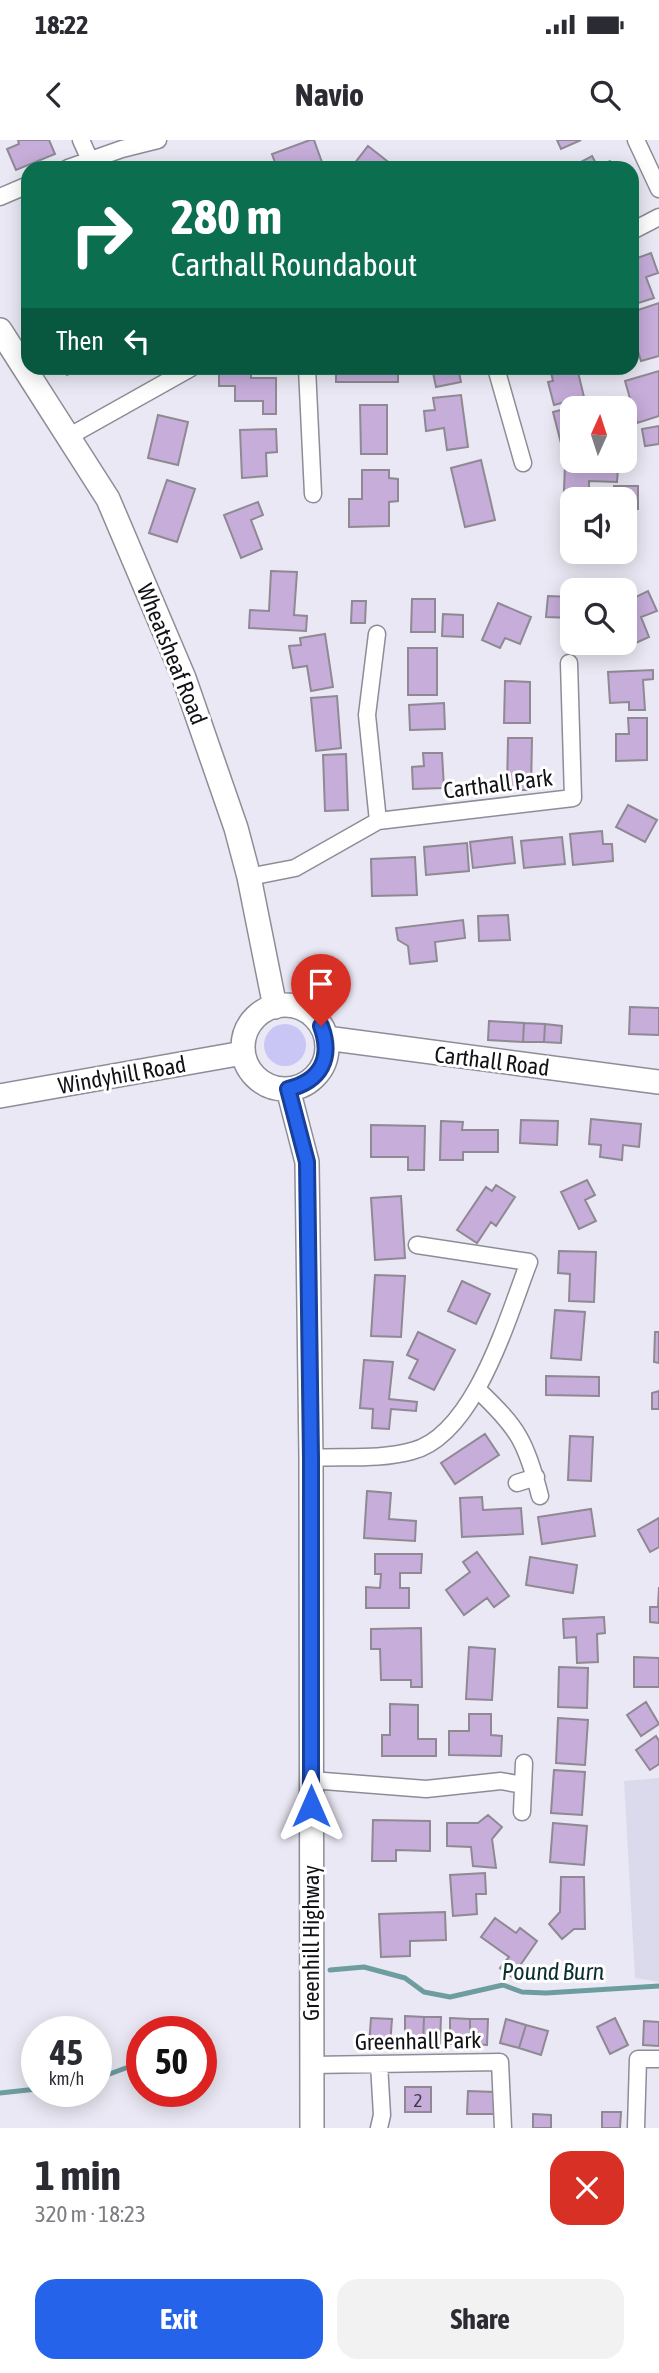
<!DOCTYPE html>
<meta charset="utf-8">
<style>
:root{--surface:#fff;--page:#f2f2f3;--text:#2b2b33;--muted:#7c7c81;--accent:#2563eb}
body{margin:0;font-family:"Asap Condensed",sans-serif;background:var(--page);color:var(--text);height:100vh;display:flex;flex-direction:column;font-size:26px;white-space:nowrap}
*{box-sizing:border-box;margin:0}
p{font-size:23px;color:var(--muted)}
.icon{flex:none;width:38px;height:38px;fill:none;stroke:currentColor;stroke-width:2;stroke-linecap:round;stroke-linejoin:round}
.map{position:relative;height:1988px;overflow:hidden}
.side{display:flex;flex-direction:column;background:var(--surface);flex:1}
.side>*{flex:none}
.top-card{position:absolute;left:21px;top:21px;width:618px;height:214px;border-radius:21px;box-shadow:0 4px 18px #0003;background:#0b6e4f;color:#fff;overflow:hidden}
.needle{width:46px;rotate:3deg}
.buttons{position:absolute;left:560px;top:256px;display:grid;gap:14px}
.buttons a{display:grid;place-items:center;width:77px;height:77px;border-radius:14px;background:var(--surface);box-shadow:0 4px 18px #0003;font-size:35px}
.speed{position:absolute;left:21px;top:1876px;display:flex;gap:14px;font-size:35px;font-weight:700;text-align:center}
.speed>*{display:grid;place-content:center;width:91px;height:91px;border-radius:50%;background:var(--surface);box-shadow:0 4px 18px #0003;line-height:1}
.speed small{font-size:18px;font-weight:400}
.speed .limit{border:10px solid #d22;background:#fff;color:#111}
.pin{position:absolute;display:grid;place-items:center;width:60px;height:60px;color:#fff;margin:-72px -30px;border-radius:50% 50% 50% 0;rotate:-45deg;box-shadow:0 0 7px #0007}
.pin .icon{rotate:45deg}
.me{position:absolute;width:77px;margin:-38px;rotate:0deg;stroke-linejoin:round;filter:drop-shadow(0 0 5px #0008)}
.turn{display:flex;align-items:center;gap:24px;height:147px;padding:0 35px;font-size:32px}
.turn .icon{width:91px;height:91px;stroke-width:2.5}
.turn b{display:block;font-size:49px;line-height:60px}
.then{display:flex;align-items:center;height:66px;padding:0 35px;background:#0003;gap:14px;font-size:26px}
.round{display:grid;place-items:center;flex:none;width:74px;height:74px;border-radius:21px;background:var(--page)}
.head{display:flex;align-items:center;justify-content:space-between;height:119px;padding:0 35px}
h1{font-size:42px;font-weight:700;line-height:52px}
.button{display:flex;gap:14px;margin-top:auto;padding:14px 35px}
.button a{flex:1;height:80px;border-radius:21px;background:var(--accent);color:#fff;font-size:28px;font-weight:700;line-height:80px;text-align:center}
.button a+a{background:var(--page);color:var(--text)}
.status{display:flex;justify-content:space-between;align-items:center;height:49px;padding:0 35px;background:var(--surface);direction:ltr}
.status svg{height:19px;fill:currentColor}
header{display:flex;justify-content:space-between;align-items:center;height:91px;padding:0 35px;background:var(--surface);font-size:32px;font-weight:700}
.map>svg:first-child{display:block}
</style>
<div class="status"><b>18:22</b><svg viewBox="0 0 49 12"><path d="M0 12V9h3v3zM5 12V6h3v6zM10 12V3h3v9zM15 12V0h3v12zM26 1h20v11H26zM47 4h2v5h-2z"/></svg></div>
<header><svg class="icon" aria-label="back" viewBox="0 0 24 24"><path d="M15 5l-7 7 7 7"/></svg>Navio<svg class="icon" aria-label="search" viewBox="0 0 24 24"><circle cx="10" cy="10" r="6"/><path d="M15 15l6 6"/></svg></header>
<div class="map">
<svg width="659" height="1988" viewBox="0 0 659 1988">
<rect width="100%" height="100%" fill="#e9e8f4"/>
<path fill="#dbdaed" d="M 659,1638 L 659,1842 L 635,1838 L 624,1641 Z"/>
<path fill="#c9c5f5" d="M264 905a21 21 0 1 1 42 0a21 21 0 1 1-42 0Z"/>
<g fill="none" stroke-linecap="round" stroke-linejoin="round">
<path stroke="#6e9da0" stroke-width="5" d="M 330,1830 L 364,1827 L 405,1838 L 424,1852 L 450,1857 L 503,1845 L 522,1852 L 546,1853 L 659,1846
M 201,1913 L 204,1913
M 96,1939 L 142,1922
M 0,1953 L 37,1949"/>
</g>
<path fill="#c6adda" stroke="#8e8993" stroke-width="2" d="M 18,0 L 49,0 L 55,14 L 16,30 L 7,9 L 19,4 Z
M 310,0 L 314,0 L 324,28 L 277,28 L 272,14 Z
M 557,0 L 581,0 L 561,9 Z
M 368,6 L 396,28 L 351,28 Z
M 592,16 L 598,27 L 610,21 L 614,28 L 577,28 L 575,25 Z
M 651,113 L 658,133 L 646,137 L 654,158 L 632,165 L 632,120 Z
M 659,163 L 659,216 L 641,221 L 632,192 L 632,172 Z
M 63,228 L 82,228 L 67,235 Z
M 219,228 L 251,228 L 251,238 L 276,238 L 276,274 L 263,274 L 263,261 L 235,261 L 235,246 L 219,246 Z
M 336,228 L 398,228 L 398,242 L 336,242 Z
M 432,228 L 458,228 L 461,242 L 436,247 Z
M 550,228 L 577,228 L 584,257 L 554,265 L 548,242 L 553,241 Z
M 659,231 L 659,276 L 637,283 L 625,241 Z
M 461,255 L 468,307 L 447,310 L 444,288 L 426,291 L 424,271 L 435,270 L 433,258 Z
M 360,265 L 387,265 L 387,314 L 361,314 Z
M 581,265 L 582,268 L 572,268 L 572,313 L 564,315 L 553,272 Z
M 158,275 L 188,282 L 178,325 L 148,318 Z
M 659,286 L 659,304 L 645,306 L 642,289 Z
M 276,289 L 277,312 L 266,313 L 267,336 L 242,338 L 240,290 Z
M 481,320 L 495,380 L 465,387 L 451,328 Z
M 565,325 L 618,328 L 617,342 L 589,341 L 589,359 L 572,359 L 572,375 L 563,375 Z
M 362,330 L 389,330 L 389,338 L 398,339 L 398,361 L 389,362 L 389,386 L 349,387 L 349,359 L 362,359 Z
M 167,340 L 195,349 L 177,402 L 149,393 Z
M 614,346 L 638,346 L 638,369 L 625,369 L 625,359 L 614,359 Z
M 258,362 L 263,375 L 251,380 L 262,409 L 241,418 L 224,375 Z
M 271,431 L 297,432 L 294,475 L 307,476 L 306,491 L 249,488 L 250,470 L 269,471 Z
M 627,443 L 634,458 L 648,451 L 657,471 L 641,477 L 649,497 L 627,507 L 625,502 L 625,450 L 610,450 Z
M 548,456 L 572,457 L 572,478 L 546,477 Z
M 412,459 L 435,459 L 435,492 L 411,492 Z
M 352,461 L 366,461 L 365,483 L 351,483 Z
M 498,463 L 531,477 L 520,504 L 505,498 L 500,508 L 482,500 Z
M 443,474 L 463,475 L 463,497 L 442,496 Z
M 325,494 L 333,547 L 311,551 L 307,526 L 293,528 L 289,506 L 301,505 L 300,498 Z
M 408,508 L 437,508 L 437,555 L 408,555 Z
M 653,530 L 653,539 L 643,540 L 645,570 L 629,570 L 629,562 L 610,563 L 608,532 Z
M 505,541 L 530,542 L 530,583 L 504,583 Z
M 337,556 L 341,608 L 316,611 L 311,558 Z
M 444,563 L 445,589 L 410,590 L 409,565 Z
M 628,578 L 647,578 L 647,620 L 616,621 L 616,594 L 629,594 Z
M 508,598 L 532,598 L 531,650 L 507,650 Z
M 423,613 L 442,613 L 444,648 L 413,649 L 412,627 L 424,626 Z
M 346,614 L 348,670 L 325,671 L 323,615 Z
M 628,665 L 657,680 L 645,702 L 616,687 Z
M 602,691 L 603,704 L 612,704 L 613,721 L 573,725 L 570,694 Z
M 512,697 L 515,723 L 473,728 L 470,702 Z
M 562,697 L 565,724 L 524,728 L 521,701 Z
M 467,703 L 469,731 L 426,735 L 424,707 Z
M 415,717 L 417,755 L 372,756 L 371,719 Z
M 508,775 L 510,800 L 479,801 L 478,776 Z
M 463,780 L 465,798 L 435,802 L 437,821 L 410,824 L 408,806 L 398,800 L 396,788 Z
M 630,867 L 659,868 L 659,895 L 629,894 Z
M 489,881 L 524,883 L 523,902 L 488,900 Z
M 524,883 L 545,884 L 544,902 L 523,902 Z
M 545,884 L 562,886 L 561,903 L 544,902 Z
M 591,979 L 641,984 L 639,1007 L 623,1005 L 622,1020 L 600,1017 L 601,1005 L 589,1004 Z
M 521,980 L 558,981 L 557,1005 L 520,1003 Z
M 441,981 L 463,982 L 462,990 L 498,990 L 498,1012 L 463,1012 L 463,1020 L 440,1020 Z
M 371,985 L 425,986 L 424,1030 L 408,1030 L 408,1017 L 371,1017 Z
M 587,1040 L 595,1055 L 585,1060 L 596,1081 L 579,1089 L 561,1052 Z
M 496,1045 L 515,1057 L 496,1086 L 491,1082 L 477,1103 L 457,1090 L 486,1047 L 492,1051 Z
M 401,1056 L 405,1118 L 375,1120 L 371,1058 Z
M 559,1111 L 596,1112 L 594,1162 L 569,1161 L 570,1134 L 558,1133 Z
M 375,1135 L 405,1136 L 401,1197 L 371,1196 Z
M 462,1141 L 490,1154 L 476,1184 L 448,1171 Z
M 555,1170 L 585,1172 L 581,1220 L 551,1218 Z
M 418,1192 L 455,1210 L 434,1250 L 409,1238 L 418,1220 L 407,1215 Z
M 655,1192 L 659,1192 L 659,1223 L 654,1222 Z
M 364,1220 L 393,1222 L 389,1259 L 417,1262 L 416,1271 L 391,1269 L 389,1289 L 372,1288 L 373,1269 L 360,1268 Z
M 546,1236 L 599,1237 L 599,1256 L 546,1255 Z
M 659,1251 L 659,1269 L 652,1269 L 652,1253 Z
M 485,1294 L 499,1315 L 455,1344 L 441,1323 Z
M 570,1296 L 593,1297 L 591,1341 L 568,1340 Z
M 367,1351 L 391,1353 L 389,1379 L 416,1381 L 415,1401 L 364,1398 Z
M 482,1357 L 483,1370 L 521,1368 L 523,1394 L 462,1397 L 460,1358 Z
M 591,1369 L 595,1396 L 542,1404 L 538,1377 Z
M 659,1378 L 659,1407 L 650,1412 L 638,1390 Z
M 477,1412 L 509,1456 L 494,1467 L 487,1458 L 464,1475 L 446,1450 L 470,1432 L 463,1422 Z
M 375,1414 L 422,1414 L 421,1433 L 400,1433 L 400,1448 L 409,1448 L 409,1468 L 366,1468 L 366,1447 L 380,1448 L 381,1434 L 375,1434 Z
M 530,1417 L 577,1425 L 573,1453 L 526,1445 Z
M 659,1447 L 659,1483 L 650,1482 L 650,1467 L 658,1467 Z
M 604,1477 L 605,1493 L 597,1494 L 598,1522 L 577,1523 L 576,1497 L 564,1498 L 563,1479 Z
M 421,1488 L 422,1547 L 411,1547 L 411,1540 L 381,1540 L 380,1509 L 371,1509 L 371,1489 Z
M 469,1507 L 495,1509 L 492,1560 L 466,1559 Z
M 634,1517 L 659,1518 L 659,1547 L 634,1547 Z
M 559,1527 L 588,1528 L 587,1568 L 558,1567 Z
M 646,1562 L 659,1584 L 641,1596 L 627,1575 Z
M 390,1564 L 418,1565 L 418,1599 L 436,1599 L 436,1616 L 382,1616 L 382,1595 L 390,1595 Z
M 469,1574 L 491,1574 L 491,1595 L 502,1596 L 501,1616 L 449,1615 L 449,1591 L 469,1591 Z
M 558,1578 L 588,1580 L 585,1625 L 556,1623 Z
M 656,1596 L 659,1601 L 659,1624 L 650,1630 L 636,1610 Z
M 554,1630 L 585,1632 L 582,1675 L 551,1673 Z
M 488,1675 L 502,1687 L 492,1699 L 496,1728 L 473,1726 L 471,1707 L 447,1706 L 447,1683 L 478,1683 Z
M 373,1680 L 430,1681 L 430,1711 L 396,1710 L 396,1721 L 372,1721 Z
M 553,1683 L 587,1686 L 584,1725 L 550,1722 Z
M 485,1733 L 486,1754 L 476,1754 L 477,1774 L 453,1776 L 450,1735 Z
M 561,1737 L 584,1737 L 585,1789 L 574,1789 L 562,1799 L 549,1784 L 560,1772 Z
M 445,1772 L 446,1800 L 410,1801 L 410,1816 L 381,1817 L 379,1774 Z
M 495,1778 L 516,1793 L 520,1788 L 537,1801 L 512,1837 L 500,1828 L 509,1817 L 481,1797 Z
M 405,1876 L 424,1877 L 423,1904 L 405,1904 Z
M 424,1877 L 441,1877 L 440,1905 L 423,1904 Z
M 371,1878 L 392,1879 L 390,1906 L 369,1905 Z
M 450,1878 L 470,1879 L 470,1904 L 450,1904 Z
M 615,1878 L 628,1905 L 610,1914 L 597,1887 Z
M 470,1879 L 488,1879 L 487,1905 L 470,1904 Z
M 506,1879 L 526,1885 L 519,1908 L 500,1903 Z
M 644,1881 L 659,1882 L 659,1906 L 643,1905 Z
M 526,1885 L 548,1891 L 541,1915 L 519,1908 Z
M 405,1947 L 431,1947 L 431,1972 L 405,1972 Z
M 468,1951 L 495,1952 L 494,1974 L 467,1974 Z
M 602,1972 L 621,1972 L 620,1988 L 602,1988 Z
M 533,1974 L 551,1975 L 551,1988 L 533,1988 Z"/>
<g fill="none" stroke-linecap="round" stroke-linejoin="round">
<defs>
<path id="minor" d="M 81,0 L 90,20
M 636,0 L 659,49
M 68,28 L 122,9 L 158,0
M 0,57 L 28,45
M 632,91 L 659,77
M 307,228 L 313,354
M 496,228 L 523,323
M 68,297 L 191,228
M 377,494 L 367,575 L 378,681
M 249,737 L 295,728 L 378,681 L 573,658 L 569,523
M 477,1249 C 518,1288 526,1301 540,1356
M 311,1318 C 343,1316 380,1320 412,1311 C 475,1295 508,1176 529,1122 L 417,1105
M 517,1343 L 536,1337
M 311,1640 L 426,1649 L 501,1641 L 523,1645
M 522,1672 L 524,1623
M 379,1924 L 382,1975 L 379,1988
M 312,1925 L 500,1922 L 503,1988
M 636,1988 L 638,1919 L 659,1919"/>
<path id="secondary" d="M 0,190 L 108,359 L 184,538 L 236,688 L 249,737 L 275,867
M243 907a42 42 0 1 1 84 0a42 42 0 1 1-84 0Z
M 326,898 L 659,942
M 288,949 L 307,1022 L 311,1318 L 312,1988
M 0,956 L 243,913"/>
</defs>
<use href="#minor" stroke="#8d8d97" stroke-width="19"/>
<use href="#secondary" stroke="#8d8d97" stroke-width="26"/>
<use href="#minor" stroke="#fff" stroke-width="16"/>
<use href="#secondary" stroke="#fff" stroke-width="23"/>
</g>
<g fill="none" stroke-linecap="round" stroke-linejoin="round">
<defs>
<path id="route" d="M 311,1666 L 311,1318 L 307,1022 L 288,949 C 321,941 333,918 321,886"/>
</defs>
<use href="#route" stroke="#184099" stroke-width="18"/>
<use href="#route" stroke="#2563eb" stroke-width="12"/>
</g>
<g text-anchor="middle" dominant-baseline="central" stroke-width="6" stroke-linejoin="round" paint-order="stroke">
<g font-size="19" fill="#3f3947">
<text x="418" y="1960">2</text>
</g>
<g font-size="23" fill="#121216" stroke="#fff">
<text transform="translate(172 514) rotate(68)">Wheatsheaf Road</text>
<text transform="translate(498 644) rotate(-7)">Carthall Park</text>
<text transform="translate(492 921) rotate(7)">Carthall Road</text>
<text transform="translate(122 935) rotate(-10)">Windyhill Road</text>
<text transform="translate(311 1803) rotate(-90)">Greenhill Highway</text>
<text transform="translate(418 1901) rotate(-1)">Greenhall Park</text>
</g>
<g font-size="24" font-style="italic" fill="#0c2f30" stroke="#fff">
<text x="553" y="1831">Pound Burn</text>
</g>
</g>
</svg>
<div class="buttons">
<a><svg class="needle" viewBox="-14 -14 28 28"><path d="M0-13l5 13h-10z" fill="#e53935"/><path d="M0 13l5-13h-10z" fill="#7c7c81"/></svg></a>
<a><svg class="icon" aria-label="sound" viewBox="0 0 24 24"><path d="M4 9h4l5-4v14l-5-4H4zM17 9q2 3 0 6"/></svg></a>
<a><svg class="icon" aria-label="search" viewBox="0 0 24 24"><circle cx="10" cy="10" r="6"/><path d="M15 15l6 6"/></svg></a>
</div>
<div class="speed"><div>45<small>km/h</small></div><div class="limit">50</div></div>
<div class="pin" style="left:321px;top:886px;background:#d93025"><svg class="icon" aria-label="arrive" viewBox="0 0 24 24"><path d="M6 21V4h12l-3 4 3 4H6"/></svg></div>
<svg class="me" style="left:311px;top:1666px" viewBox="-20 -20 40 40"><path d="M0-17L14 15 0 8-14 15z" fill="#2563eb" stroke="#fff" stroke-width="4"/></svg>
<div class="top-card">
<div class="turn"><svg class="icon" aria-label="right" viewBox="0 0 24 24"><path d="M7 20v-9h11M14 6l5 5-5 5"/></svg><div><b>280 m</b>Carthall Roundabout</div></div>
<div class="then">Then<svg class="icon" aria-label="left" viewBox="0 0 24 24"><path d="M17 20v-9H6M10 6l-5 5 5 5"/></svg></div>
</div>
</div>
<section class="side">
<div class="head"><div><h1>1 min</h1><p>320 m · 18:23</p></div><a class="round" style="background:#d93025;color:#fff"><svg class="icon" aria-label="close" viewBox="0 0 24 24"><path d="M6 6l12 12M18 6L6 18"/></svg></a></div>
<div class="button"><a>Exit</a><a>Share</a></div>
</section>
